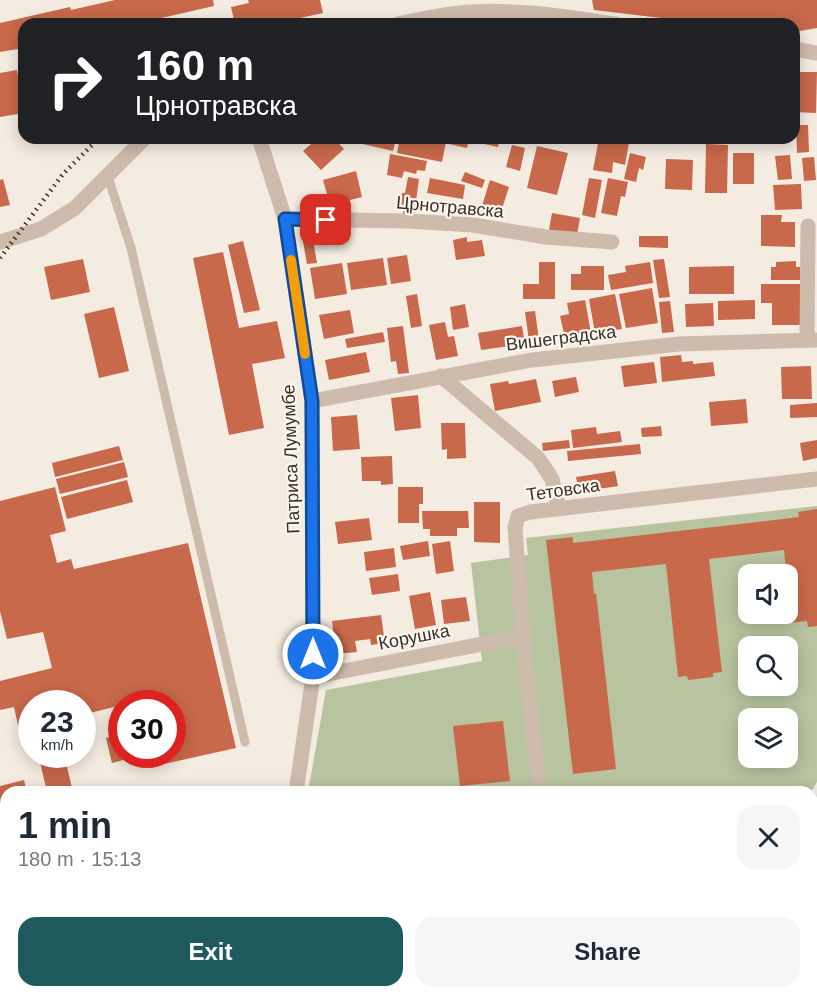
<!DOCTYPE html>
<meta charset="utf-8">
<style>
:root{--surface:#fff;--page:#f6f6f7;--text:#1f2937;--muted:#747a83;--accent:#1f5a5e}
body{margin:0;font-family:Arial,sans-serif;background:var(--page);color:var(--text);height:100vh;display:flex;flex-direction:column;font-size:22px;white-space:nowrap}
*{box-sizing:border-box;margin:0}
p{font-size:20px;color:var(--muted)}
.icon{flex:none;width:33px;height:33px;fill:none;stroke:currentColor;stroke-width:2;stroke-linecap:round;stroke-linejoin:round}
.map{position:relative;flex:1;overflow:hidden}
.sheet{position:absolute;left:0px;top:786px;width:818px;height:212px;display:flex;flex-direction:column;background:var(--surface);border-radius:18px 18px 0 0;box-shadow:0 3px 15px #0003}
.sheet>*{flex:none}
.banner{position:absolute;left:18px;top:18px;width:782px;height:126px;border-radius:18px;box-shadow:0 3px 15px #0003;background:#202124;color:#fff;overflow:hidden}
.tools{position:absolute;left:738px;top:564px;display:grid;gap:12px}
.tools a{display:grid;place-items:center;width:60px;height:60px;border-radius:12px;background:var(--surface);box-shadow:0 3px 15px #0003;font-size:30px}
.speed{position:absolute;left:18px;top:690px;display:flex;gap:12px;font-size:30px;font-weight:700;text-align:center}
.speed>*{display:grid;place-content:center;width:78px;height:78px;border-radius:50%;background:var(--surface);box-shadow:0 3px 15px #0003;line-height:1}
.speed small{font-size:15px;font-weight:400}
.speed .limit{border:9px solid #d22;background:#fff;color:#111}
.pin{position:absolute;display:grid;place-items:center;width:51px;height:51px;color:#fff;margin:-26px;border-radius:12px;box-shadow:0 3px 9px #0006}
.me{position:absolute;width:66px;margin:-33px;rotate:0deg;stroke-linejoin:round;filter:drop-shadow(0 0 4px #0008)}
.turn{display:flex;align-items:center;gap:21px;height:126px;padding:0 18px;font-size:27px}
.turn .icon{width:78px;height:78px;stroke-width:2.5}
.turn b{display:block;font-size:42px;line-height:51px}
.round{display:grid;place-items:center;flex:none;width:63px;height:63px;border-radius:18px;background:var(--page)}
.overview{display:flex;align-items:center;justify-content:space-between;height:102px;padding:0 18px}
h1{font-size:36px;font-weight:700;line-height:45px}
.button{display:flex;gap:12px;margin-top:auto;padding:12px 18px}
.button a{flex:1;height:69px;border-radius:18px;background:var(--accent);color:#fff;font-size:24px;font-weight:700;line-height:69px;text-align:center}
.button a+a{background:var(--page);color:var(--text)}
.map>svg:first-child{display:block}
</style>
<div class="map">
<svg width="817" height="997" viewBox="0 0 817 997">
<defs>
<pattern id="water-rules" width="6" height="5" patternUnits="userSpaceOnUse" patternTransform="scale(1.5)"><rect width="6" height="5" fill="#7fb0b2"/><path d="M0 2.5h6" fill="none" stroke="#699091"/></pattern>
</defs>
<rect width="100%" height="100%" fill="#f4ebe1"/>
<path fill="#b8c4a0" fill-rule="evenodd" d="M 817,506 L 817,782 L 811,792 L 308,792 L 326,690 L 482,661 L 471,563 L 528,555 L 526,538 ZM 748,574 L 788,574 L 788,614 L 748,614 ZM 748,646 L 788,646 L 788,686 L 748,686 ZM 748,718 L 788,718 L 788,758 L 748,758 Z
M 273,992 L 694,992 L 691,997 L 272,997 Z"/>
<path fill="url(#water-rules)" d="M 817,843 L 817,972 L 812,981 L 812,852 Z
M 728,992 L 805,992 L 801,997 L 725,997 Z"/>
<path fill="#c8694b" d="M 115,0 L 213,0 L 214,6 L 135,24 L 24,24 L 24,48 L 0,52 L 0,23 L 70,7 L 71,10 Z
M 248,0 L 320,0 L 323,13 L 272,24 L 235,24 L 231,7 L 249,3 Z
M 592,0 L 817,0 L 817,28 L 794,32 L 794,24 L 711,24 L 594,10 Z
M 17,70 L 24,113 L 0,117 L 0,73 Z
M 794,72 L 817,72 L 816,113 L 794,112 Z
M 796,125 L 808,125 L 809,152 L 797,153 Z
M 318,138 L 334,138 L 344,149 L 321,170 L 303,151 Z
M 343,138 L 356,138 L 352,144 Z
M 361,138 L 396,138 L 393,151 L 358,143 Z
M 400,138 L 410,138 L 410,140 L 431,144 L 432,139 L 446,142 L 442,162 L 397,153 Z
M 450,138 L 469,138 L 467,148 L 449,144 Z
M 485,138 L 500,138 L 498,147 L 484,144 Z
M 599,138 L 626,138 L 625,142 L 629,143 L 625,165 L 613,162 L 612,173 L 593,170 Z
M 706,144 L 728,145 L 727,193 L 705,193 Z
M 512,145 L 525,148 L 520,171 L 506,167 Z
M 537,146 L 568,153 L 557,195 L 527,188 Z
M 630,153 L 646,157 L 643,170 L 639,168 L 636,182 L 624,179 Z
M 733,153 L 754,153 L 754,184 L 733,184 Z
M 390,154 L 427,161 L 425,171 L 417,170 L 416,174 L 404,171 L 402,178 L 387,175 Z
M 790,155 L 792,179 L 778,180 L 775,156 Z
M 814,157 L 816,180 L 804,181 L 802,158 Z
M 666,159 L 693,160 L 692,190 L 665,189 Z
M 356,171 L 362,197 L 330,205 L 323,180 Z
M 465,172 L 485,180 L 482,188 L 461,181 Z
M 408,177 L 419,179 L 414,216 L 403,214 L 404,205 L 400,204 L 402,193 L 405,193 Z
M 430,178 L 465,185 L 463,199 L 427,193 Z
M 589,178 L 602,180 L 595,218 L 582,215 Z
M 608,178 L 628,182 L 625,197 L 621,196 L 617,216 L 601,213 Z
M 3,179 L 10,205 L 0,207 L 0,180 Z
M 490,180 L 509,187 L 500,215 L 481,209 Z
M 801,184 L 802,209 L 775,210 L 773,185 Z
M 552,213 L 580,218 L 577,235 L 549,230 Z
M 761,215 L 782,215 L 781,222 L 795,222 L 795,247 L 761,246 Z
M 311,228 L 317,263 L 307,264 L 301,230 Z
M 639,236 L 668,236 L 668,248 L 639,247 Z
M 467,237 L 467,242 L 482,240 L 485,256 L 456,260 L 453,240 Z
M 243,241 L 260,310 L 244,313 L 228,245 Z
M 223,252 L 239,328 L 277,321 L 285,358 L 252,364 L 264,428 L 229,435 L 193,258 Z
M 407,255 L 411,281 L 391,284 L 387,258 Z
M 383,258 L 387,285 L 351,290 L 347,263 Z
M 83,259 L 90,292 L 51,300 L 44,267 Z
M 664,259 L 670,297 L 659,298 L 653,260 Z
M 796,261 L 796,267 L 800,267 L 800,280 L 771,280 L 771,267 L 776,267 L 776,262 Z
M 539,262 L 555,262 L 555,299 L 523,299 L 523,284 L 539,284 Z
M 650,262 L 653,283 L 611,290 L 608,275 L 626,272 L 625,266 Z
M 342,263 L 347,294 L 315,299 L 310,268 Z
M 581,266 L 604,266 L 604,290 L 571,290 L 571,274 L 581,274 Z
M 734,266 L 734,294 L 689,294 L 689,267 Z
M 761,284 L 802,284 L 802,325 L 772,325 L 772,303 L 761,303 Z
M 652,288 L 658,323 L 626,328 L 619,294 Z
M 417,294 L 422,326 L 411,328 L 406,296 Z
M 615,294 L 622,329 L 595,333 L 589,299 Z
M 585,300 L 591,333 L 565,338 L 560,316 L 569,314 L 567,303 Z
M 755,300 L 755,319 L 718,320 L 718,301 Z
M 670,301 L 674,332 L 662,333 L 659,302 Z
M 713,303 L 714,326 L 686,327 L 685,304 Z
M 465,304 L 469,327 L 453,330 L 450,307 Z
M 114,307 L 129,371 L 99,378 L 84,314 Z
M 350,310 L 354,333 L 324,339 L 319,315 Z
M 535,311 L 539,340 L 529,341 L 525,312 Z
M 445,322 L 448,337 L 454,336 L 458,356 L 436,360 L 429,325 Z
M 403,326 L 409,373 L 398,374 L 396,361 L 391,362 L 387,328 Z
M 522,326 L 525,344 L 481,350 L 478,333 Z
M 383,332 L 385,342 L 347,348 L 345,339 Z
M 366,352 L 370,372 L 329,380 L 325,360 Z
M 681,355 L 682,362 L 693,361 L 693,364 L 713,362 L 715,376 L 662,382 L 660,357 Z
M 654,362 L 657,383 L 624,387 L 621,366 Z
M 811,366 L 812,399 L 782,399 L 781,367 Z
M 576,377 L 579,392 L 555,397 L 552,381 Z
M 536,379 L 541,402 L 495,411 L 490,384 L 508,381 L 509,384 Z
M 418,395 L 421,428 L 395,431 L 391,398 Z
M 746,399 L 748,423 L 711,426 L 709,402 Z
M 817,403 L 817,417 L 790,418 L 790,405 Z
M 357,415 L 360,449 L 333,451 L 331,417 Z
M 441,423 L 465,423 L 466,458 L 447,459 L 447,449 L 442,450 Z
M 661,426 L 662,436 L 642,437 L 641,428 Z
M 596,427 L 597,434 L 620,431 L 622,442 L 573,448 L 571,430 Z
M 569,440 L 570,448 L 543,451 L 542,443 Z
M 817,440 L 817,458 L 803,461 L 800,443 Z
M 640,444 L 641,454 L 568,461 L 567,451 Z
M 119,446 L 123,460 L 55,477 L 52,463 Z
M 392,456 L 393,484 L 381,485 L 381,481 L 362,481 L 361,457 Z
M 124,462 L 128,477 L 60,494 L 56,479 Z
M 615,471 L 618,486 L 579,492 L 576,477 Z
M 127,480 L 133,502 L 67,519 L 61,497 Z
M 55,487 L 66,531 L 50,535 L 57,563 L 71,559 L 74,569 L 188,543 L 236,748 L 164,764 L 161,754 L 172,754 L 172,704 L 149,704 L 148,699 L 122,704 L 122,705 L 82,715 L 82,704 L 32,704 L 32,727 L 19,730 L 14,707 L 0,710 L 0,681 L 52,668 L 43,632 L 7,639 L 0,611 L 0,501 Z
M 398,487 L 423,487 L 423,504 L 419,504 L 419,523 L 398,523 Z
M 474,502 L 500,502 L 500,543 L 474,542 Z
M 817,509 L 817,626 L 808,627 L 807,621 L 787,623 L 786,614 L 788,614 L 788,599 L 789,599 L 784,550 L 709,559 L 722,672 L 713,673 L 713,677 L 688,680 L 687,676 L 678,677 L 666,564 L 592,572 L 594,594 L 596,593 L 616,769 L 573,774 L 546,540 L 573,537 L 573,543 L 775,520 L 799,517 L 798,512 Z
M 422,511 L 468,511 L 469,528 L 457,528 L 457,536 L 430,536 L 430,529 L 423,529 Z
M 369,518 L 372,540 L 338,544 L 335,522 Z
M 428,541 L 430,556 L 403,560 L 400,546 Z
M 450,541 L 454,571 L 436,574 L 432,544 Z
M 394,548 L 396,567 L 366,571 L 364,552 Z
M 398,574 L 400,591 L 372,595 L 369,578 Z
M 430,592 L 436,625 L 415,629 L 409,596 Z
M 466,597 L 470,621 L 444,624 L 441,600 Z
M 381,615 L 385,643 L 371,645 L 370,639 L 355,641 L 357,652 L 336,654 L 332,621 Z
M 503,721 L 510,781 L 460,786 L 453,726 Z
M 122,734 L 122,754 L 138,754 L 138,756 L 112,763 L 106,738 Z
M 52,754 L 64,754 L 73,792 L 47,792 L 39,758 Z
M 24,780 L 27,792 L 6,792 L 6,824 L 0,825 L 0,786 Z"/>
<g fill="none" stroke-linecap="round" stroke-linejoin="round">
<path stroke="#cdbbac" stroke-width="9" d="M 108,177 L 131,248 L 245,742
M 99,992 L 101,997
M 134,997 L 161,992"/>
<path stroke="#cdbbac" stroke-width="15" d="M 398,24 C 422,19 447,13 471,12 C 520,9 567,17 615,24
M 794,49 L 817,53
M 259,138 L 285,219 L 312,401 L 313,677 L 296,792
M 285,219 L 408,221 L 473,225 L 546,237 L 612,242
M 0,242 L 41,229 L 75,208 L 145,138
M 807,340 L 808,226
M 441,376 L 538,458 L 552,479 L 559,509
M 312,401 L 532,360 L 679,344 L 817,340
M 313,677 L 523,636
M 539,792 L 523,636 L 515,528 L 518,516 L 530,512 L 817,479
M 265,997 L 266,992"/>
<path stroke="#3b302b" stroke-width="4.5" stroke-dasharray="1.5 4.5" stroke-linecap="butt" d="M 0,258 L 63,174 L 99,138"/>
</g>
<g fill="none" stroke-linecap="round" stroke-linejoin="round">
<defs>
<path id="route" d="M 313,654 L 312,401 L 285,219 L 326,220"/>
</defs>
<use href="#route" stroke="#114b97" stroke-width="15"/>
<use href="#route" stroke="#1a73e8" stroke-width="10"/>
<path stroke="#f59e0b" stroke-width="10" d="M 291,260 L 305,354"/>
</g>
<g text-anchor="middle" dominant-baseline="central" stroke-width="4.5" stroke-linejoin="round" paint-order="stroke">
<g font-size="18" fill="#3b302b" stroke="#fbf5ee">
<text transform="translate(450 207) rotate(5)">Црнотравска</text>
<text transform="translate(561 338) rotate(-7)">Вишеградска</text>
<text transform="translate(291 459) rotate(-92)">Патриса Лумумбе</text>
<text transform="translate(563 490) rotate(-8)">Тетовска</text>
<text transform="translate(414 637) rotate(-11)">Корушка</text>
</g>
</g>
</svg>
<div class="tools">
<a><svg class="icon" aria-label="sound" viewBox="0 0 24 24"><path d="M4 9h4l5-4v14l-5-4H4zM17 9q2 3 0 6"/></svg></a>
<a><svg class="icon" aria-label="search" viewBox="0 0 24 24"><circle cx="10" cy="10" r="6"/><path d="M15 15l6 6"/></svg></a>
<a><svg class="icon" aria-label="layers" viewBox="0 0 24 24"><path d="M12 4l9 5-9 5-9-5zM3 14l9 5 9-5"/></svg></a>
</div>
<div class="speed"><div>23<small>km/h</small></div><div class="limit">30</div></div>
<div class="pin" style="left:326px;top:220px;background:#d93025"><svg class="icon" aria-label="arrive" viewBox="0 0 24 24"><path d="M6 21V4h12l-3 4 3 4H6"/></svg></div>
<svg class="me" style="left:313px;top:654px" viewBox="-20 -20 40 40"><circle r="17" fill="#1a73e8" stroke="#fff" stroke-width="3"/><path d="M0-11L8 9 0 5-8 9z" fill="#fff"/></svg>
<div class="banner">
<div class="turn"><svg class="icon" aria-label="right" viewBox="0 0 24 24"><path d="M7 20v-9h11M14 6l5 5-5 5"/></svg><div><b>160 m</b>Црнотравска</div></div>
</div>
<section class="sheet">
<div class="overview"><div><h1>1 min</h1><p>180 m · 15:13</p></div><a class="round"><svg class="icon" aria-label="close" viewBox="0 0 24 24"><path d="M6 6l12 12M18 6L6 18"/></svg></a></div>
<div class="button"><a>Exit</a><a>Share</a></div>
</section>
</div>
